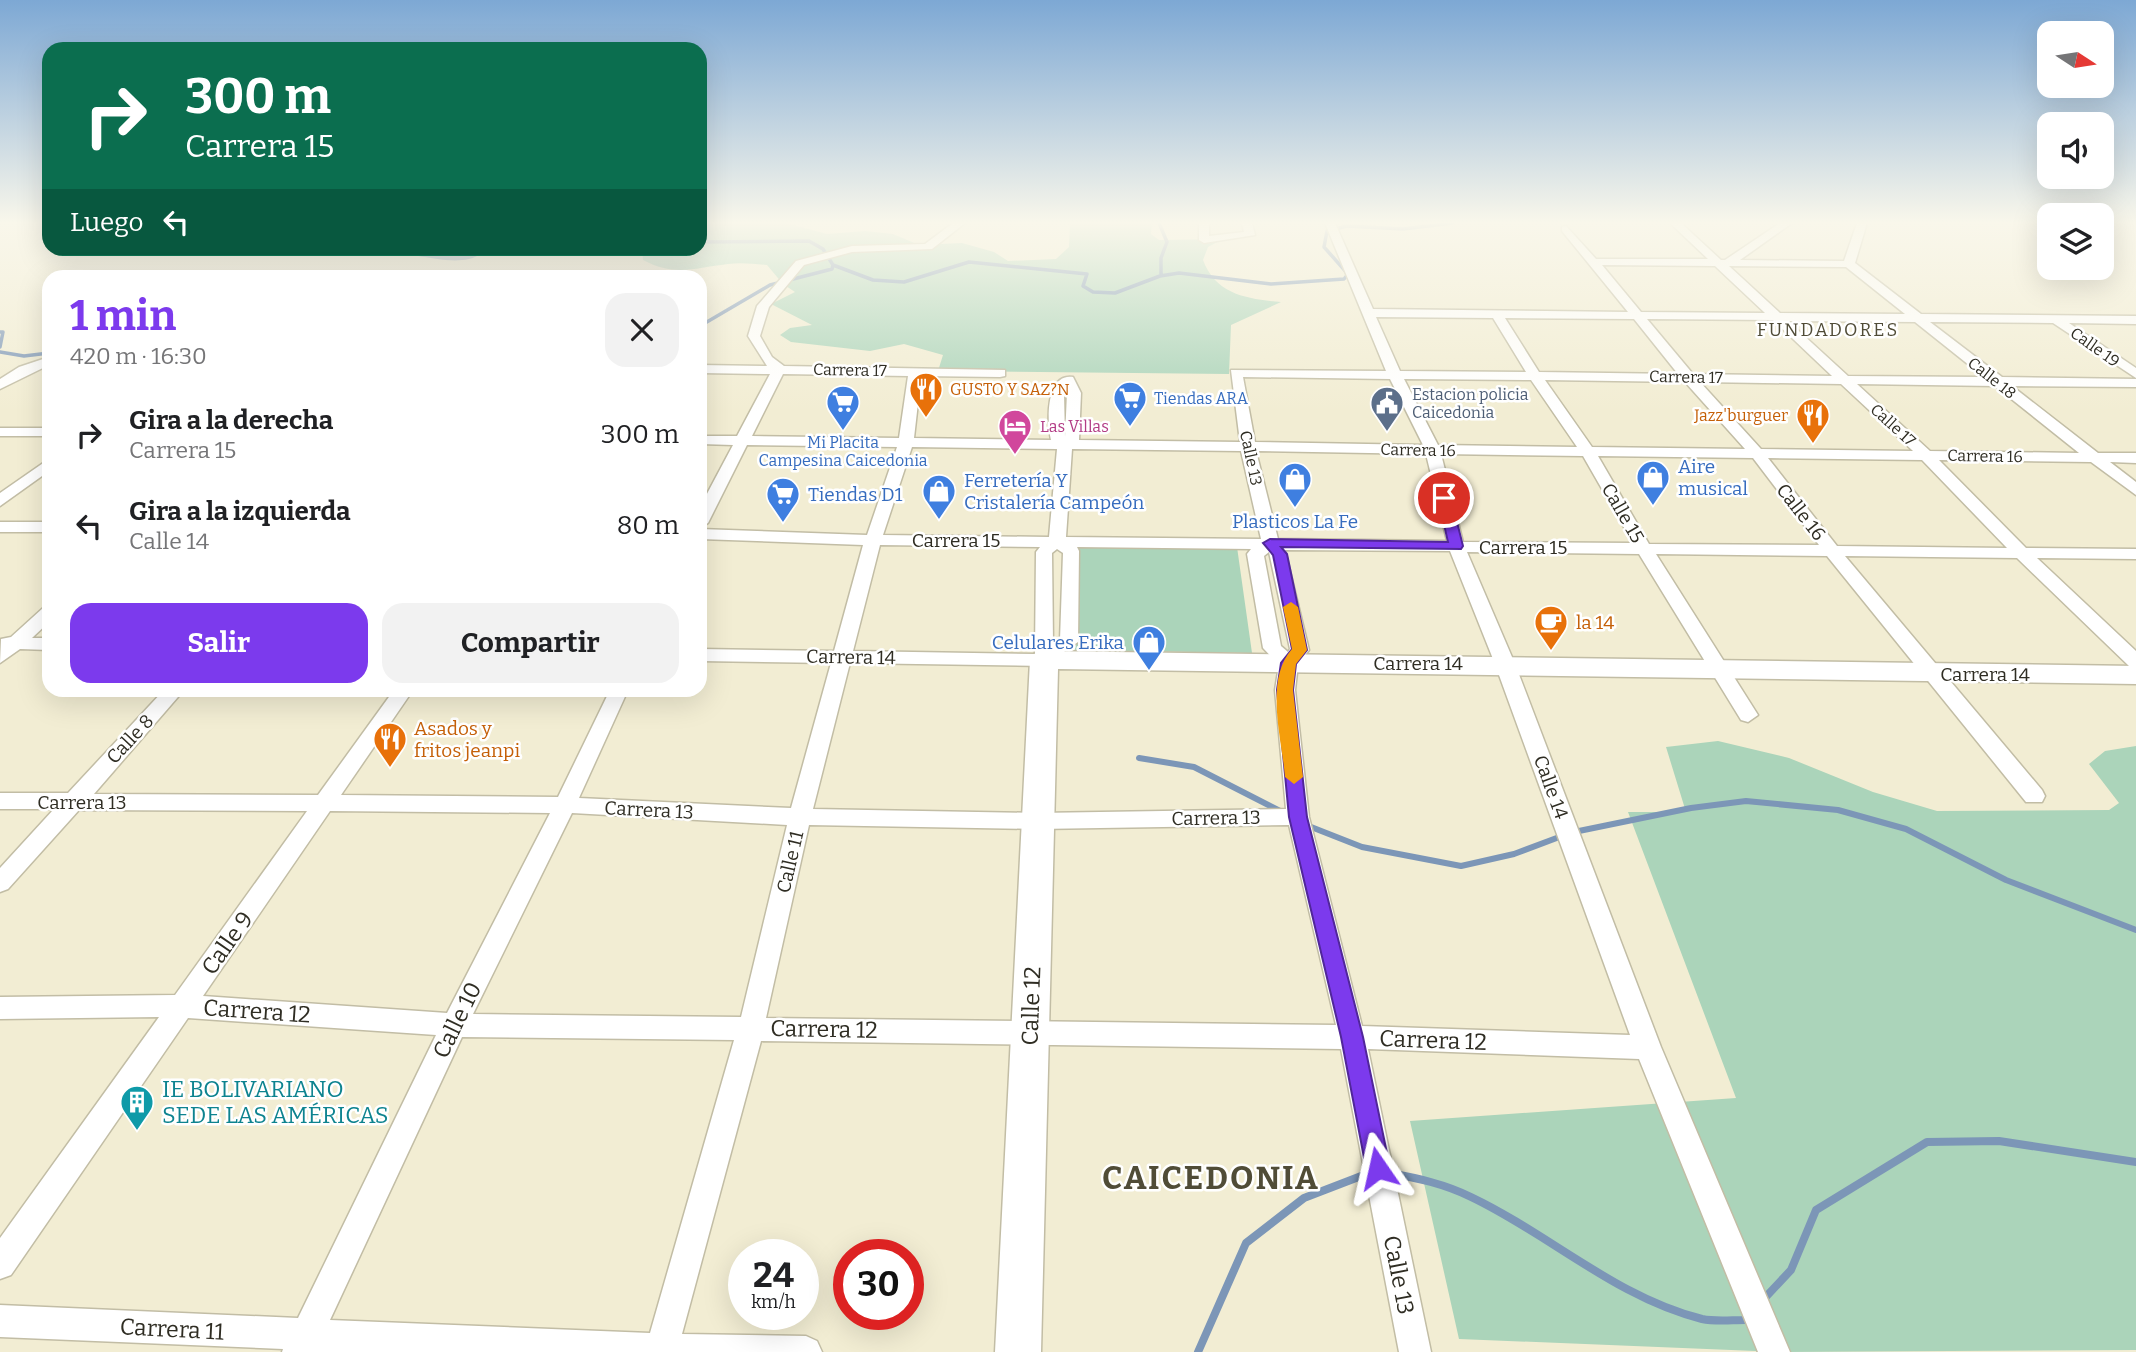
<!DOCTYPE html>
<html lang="es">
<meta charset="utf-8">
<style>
:root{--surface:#fff;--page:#f2f2f2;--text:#202124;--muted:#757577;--accent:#7c3aed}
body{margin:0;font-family:Bitter,serif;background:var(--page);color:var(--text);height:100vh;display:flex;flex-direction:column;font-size:26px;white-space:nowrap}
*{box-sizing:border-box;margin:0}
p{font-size:23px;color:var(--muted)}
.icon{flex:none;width:38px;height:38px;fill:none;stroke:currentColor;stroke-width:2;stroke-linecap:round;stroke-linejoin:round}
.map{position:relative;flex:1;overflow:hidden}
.drawer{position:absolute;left:42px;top:270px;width:665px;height:427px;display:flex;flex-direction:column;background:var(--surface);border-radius:21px;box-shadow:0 7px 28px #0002}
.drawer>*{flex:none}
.hud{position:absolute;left:42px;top:42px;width:665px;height:214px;border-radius:21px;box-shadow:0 7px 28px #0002;background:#0b6e4f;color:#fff;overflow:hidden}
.needle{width:46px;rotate:102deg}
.controls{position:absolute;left:2037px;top:21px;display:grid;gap:14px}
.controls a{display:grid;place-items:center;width:77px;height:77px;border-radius:14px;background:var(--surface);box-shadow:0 7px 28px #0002;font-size:35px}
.speed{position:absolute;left:728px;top:1239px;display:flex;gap:14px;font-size:35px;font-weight:700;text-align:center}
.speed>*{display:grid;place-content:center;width:91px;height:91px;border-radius:50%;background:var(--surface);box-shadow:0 7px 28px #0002;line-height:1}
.speed small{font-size:18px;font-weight:400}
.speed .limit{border:10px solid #d22;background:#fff;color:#111}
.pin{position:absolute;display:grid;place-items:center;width:60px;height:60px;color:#fff;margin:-30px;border:4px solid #fff;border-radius:50%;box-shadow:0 2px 7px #0007}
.me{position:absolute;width:77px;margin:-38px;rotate:349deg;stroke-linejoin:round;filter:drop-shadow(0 0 5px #0008)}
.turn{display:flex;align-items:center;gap:24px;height:147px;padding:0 28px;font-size:32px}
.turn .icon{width:91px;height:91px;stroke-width:2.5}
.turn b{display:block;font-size:49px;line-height:60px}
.then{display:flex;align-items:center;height:66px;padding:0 28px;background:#0003;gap:14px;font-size:26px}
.round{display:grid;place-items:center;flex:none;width:74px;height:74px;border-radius:21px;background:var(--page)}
.overview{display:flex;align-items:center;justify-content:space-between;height:119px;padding:0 28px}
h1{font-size:42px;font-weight:700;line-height:52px;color:var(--accent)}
.button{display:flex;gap:14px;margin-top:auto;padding:14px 28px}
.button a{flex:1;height:80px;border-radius:21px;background:var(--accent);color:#fff;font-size:28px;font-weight:700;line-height:80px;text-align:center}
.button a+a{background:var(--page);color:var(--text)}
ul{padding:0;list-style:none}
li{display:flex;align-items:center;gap:21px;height:91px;padding:0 28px}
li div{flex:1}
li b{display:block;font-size:26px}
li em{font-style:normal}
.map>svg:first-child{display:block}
</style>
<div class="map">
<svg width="2136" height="1352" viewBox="0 0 2136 1352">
<rect width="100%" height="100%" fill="#f2edd3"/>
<path fill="#abd4ba" d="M 700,223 L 786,223 L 827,234 L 865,231 L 893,234 L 919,245 L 962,243 L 994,252 L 1008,261 L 1056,259 L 1069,247 L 1070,223 L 1152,223 L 1151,234 L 1159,240 L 1223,239 L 1208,247 L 1203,260 C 1216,295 1248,299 1281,302 L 1231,325 L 1229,374 L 938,371 L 943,355 L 904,344 L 870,351 L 791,342 L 780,335 L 790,328 L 812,325 L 771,304 L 795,292 L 783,284 L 767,265 C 754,264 741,262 728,264 C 694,268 675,277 643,260 L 642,249 L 700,248 Z
M 1079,545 L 1237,547 L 1252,653 L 1075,650 Z
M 1718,741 L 1789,758 L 1873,792 L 1937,811 L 2109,810 L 2119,803 L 2089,764 L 2105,751 L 2136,746 L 2136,1350 L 1783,1352 L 1459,1339 L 1410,1121 L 1736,1098 L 1628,812 L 1686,812 L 1666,747 Z"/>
<path fill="#7c96b7" d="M 425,248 L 486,248 L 486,249 C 471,267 439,259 418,256 L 417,253 Z"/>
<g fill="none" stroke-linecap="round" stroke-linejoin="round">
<path stroke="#7c96b7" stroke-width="3.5" d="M 1159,223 L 1167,242 L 1161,258 L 1161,275
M 700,242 L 809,241 L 823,249 L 833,265 L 873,280 L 904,282 L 969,262 L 1087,274 L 1083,286 L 1093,292 L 1115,293 L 1160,276 L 1179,273 L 1271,284 L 1344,279 L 1348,274 L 1324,247 L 1327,231 L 1347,226 L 1403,229 L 1453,223
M 700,326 L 770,285 L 832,269 L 833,265
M 0,332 L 3,332 L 0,347
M 0,352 L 24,356 L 49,353"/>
<path stroke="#7c96b7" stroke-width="6" d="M 1139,758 L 1194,767 L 1282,812
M 1306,825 L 1362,847 L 1461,866 L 1514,854 L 1562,836
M 1574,832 L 1691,808 L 1746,801 L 1838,810 L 1906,829 L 2006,880 L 2136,930"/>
<path stroke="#7c96b7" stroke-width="8" d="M 1389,1173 C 1417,1178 1445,1184 1471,1197 C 1549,1234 1617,1298 1702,1319 C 1716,1322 1731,1320 1745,1320 L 1748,1316
M 1762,1301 L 1791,1270 L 1816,1210 L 1927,1142 L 1999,1141 L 2136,1162
M 1198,1352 L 1246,1243 L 1304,1198 L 1369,1173"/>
<defs>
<path id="street" d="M 953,223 L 965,223 L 932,249 L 852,252 L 804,265 L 769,307 L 760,336 L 772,357 L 784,366 L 1005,370 L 1005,376 L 1000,377 L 921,376 L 914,438 L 1051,440 C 1047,423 1045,373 1073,377 L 1081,393 L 1079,440 L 1240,442 L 1231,370 L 1386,371 L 1325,223 L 1335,223 L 1373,309 L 1628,312 L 1562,231 L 1562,227 L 1566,226 L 1596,259 L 1708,259 L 1670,223 L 1681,223 L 1721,260 L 1725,260 L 1780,223 L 1792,223 L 1740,260 L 1844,261 L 1857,223 L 1867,223 L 1855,263 L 1921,314 L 2136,316 L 2136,324 L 2069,323 L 2136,368 L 2136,378 L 2053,323 L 1930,322 L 2002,377 L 2136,379 L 2136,387 L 2012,386 L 2098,453 L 2136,453 L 2136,463 L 2110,462 L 2136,482 L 2136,495 L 2091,462 L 1939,460 L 2026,548 L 2136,549 L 2136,559 L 2037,558 L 2136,651 L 2136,668 L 2129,666 L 2017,558 L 1845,556 L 2042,790 L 2045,796 L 2042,802 L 2026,802 L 1827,556 L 1656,554 L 1758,715 L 1748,722 L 1741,720 L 1639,554 L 1467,552 L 1515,664 L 1661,1047 L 1790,1352 L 1758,1352 L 1639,1059 L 1368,1049 L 1431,1352 L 1399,1352 L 1341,1049 L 761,1041 L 682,1334 L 806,1336 L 817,1341 L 822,1352 L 282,1352 L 283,1349 L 0,1337 L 0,1305 L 298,1318 L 436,1035 L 188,1018 L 11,1275 L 0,1279 L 0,1238 L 159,1017 L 0,1019 L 0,997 L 175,995 L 307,811 L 79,810 L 8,889 L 0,892 L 0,868 L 54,809 L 0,809 L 0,793 L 68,793 L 164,690 L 184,690 L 94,794 L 318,795 L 394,690 L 413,690 L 341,795 L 558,797 L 610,690 L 628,690 L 579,798 L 791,808 L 831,663 L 700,661 L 700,649 L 834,651 L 863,545 L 700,539 L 700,529 L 867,535 L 897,447 L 747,445 L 708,523 L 700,528 L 700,507 L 733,445 L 700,444 L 700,436 L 737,436 L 770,374 L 700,373 L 700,365 L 767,366 L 748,336 L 757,306 L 796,261 L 852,246 L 925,244 ZM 1602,265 L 1715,266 L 1765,313 L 1641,312 ZM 1729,266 L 1846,267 L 1905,314 L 1780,313 ZM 1376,317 L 1493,318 L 1526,372 L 1400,371 ZM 1505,318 L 1634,319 L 1678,374 L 1539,372 ZM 1647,319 L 1773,320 L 1832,376 L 1693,374 ZM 1788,321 L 1915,322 L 1984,377 L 1848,376 ZM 783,374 L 908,376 L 899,438 L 752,436 ZM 1243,377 L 1390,379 L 1423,445 L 1255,442 ZM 1404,379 L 1531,380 L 1577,447 L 1438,445 ZM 1545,380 L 1685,382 L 1745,449 L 1592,447 ZM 1700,382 L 1841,384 L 1913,451 L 1761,449 ZM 1857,384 L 1995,386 L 2079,453 L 1930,451 ZM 1066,391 L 1067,393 L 1065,437 L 1064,394 ZM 912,447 L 1057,449 L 1049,537 L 883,535 ZM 1072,449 L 1241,451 L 1261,539 L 1066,537 ZM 1256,451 L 1426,454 L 1447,541 L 1278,539 ZM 1441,454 L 1583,456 L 1633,543 L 1463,542 ZM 1598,456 L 1753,458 L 1819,545 L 1649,544 ZM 1768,458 L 1922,460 L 2007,548 L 1837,546 ZM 880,545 L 1040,547 L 1036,552 L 1035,654 L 853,651 ZM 1077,547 L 1251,549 L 1247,554 L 1263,648 L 1279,665 L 1275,690 L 1286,809 L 1038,813 L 813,809 L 850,663 L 1044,666 L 1078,642 L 1079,551 ZM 1057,549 L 1063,553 L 1060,640 L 1053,644 L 1052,553 ZM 1285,550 L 1450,551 L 1495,664 L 1630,1035 L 1362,1026 L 1309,817 L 1295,690 L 1298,664 L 1309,650 ZM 1269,552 L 1290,649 L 1288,652 L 1281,646 L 1264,556 ZM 330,811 L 550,813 L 447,1013 L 203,996 ZM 572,813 L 787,825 L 741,1017 L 473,1014 ZM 809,825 L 1038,829 L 1289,825 L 1336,1025 L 766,1018 ZM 462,1037 L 734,1040 L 650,1333 L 330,1320 Z
M 1199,223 L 1209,223 L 1209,236 L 1244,232 L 1242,223 L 1252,223 L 1255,235 L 1204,243 L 1199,240 Z
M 49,357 L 49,365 L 0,389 L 0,379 L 19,367 Z
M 0,428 L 49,428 L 49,436 L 0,436 Z
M 49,459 L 49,471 L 0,506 L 0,493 Z
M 0,522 L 49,522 L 49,532 L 0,532 Z
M 49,606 L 49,622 L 32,638 L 49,638 L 49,650 L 20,649 L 0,663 L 1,639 L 11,637 L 43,608 Z"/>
<path id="secondary" d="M 1044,651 L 2136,666 L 2136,684 L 1058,669 L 1041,1352 L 995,1352 L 1030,660 L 1034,654 Z"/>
</defs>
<use href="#street" stroke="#c2bda5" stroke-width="3"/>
<use href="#secondary" stroke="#c2bda5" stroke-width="3"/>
<use href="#street" fill="#fff" fill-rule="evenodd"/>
<use href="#secondary" fill="#fff" fill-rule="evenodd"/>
</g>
<linearGradient id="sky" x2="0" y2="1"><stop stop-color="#7da8d4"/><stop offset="0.54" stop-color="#f9f7eb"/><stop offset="1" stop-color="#f9f7eb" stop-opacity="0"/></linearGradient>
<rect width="2136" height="412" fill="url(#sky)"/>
<path fill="#7c3aed" stroke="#51269a" stroke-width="2" d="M 1444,494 L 1451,498 L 1463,546 L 1461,549 L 1281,547 L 1287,554 L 1307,650 L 1296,664 L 1293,690 L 1307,817 L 1363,1037 L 1390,1168 L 1386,1177 L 1378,1180 L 1370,1177 L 1366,1168 L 1341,1037 L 1289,817 L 1277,690 L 1281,663 L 1292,649 L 1273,555 L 1263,543 L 1270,539 L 1448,542 L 1438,498 Z"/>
<path fill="#f59e0b" d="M 1291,602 L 1298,607 L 1307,650 L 1296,664 L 1293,690 L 1303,777 L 1294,784 L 1285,777 C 1282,739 1264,680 1292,649 L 1283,607 Z"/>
<defs>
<symbol id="restaurant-pin" viewBox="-11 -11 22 30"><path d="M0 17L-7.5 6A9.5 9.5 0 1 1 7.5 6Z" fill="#e8710a" stroke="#fff"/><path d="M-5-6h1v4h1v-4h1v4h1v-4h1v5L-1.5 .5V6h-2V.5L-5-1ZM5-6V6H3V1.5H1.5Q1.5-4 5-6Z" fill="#fff"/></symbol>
<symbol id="supermarket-pin" viewBox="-11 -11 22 30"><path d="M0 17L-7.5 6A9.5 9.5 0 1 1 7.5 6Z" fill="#3f7fe0" stroke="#fff"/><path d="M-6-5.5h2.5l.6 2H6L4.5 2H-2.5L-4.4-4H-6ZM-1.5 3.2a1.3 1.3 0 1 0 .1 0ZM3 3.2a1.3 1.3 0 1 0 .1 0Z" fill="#fff"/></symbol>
<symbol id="civic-pin" viewBox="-11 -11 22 30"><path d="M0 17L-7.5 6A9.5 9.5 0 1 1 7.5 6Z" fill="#5c6f8a" stroke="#fff"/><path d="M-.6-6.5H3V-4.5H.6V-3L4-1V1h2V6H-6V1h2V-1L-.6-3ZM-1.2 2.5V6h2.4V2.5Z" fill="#fff"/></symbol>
<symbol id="hotel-pin" viewBox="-11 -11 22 30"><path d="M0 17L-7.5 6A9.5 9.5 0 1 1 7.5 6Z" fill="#d1479c" stroke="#fff"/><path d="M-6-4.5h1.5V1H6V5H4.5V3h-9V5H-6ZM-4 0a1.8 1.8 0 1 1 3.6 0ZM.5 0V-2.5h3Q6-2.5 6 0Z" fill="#fff"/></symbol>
<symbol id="shop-pin" viewBox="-11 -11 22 30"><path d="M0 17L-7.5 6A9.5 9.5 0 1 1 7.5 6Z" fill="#3f7fe0" stroke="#fff"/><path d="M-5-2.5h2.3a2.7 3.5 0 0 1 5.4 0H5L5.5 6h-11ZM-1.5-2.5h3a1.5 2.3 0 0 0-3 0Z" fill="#fff"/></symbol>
<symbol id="cafe-pin" viewBox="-11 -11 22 30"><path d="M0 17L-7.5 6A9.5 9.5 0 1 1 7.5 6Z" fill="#e8710a" stroke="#fff"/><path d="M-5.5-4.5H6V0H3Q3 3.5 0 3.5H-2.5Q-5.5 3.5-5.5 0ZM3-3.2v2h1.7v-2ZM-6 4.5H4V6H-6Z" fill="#fff"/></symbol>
<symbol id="building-pin" viewBox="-11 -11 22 30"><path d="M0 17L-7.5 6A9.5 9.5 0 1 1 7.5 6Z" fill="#0f9aa8" stroke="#fff"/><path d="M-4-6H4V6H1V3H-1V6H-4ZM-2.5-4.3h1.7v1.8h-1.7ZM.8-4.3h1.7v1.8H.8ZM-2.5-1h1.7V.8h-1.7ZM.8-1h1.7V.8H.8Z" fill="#fff"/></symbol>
</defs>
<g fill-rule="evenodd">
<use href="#restaurant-pin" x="907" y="370" width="38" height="52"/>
<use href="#supermarket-pin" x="1111" y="379" width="38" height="52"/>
<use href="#supermarket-pin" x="824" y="383" width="38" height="52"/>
<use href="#civic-pin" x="1368" y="384" width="38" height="52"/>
<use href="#restaurant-pin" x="1794" y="396" width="38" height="52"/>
<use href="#hotel-pin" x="996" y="407" width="38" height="52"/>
<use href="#shop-pin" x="1634" y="458" width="38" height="52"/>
<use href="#shop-pin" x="1276" y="460" width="38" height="52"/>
<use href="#shop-pin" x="920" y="472" width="38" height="52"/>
<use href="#supermarket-pin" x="764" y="475" width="38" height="52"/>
<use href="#cafe-pin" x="1532" y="603" width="38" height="52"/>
<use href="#shop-pin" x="1130" y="623" width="38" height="52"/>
<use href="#restaurant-pin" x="371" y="720" width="38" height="52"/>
<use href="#building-pin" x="118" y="1083" width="38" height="52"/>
</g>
<g text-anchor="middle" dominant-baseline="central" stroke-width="5" stroke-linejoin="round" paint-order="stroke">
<g font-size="16" fill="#2f2d23" stroke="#fff">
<text transform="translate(2095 347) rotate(35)">Calle 19</text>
<text transform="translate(850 370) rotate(1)">Carrera 17</text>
<text transform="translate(1686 377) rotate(1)">Carrera 17</text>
<text transform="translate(1992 378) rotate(38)">Calle 18</text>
<text transform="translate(1893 425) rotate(42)">Calle 17</text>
<text transform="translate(1418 450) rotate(1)">Carrera 16</text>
<text transform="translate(1985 456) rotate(1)">Carrera 16</text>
<text transform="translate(1251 458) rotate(78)">Calle 13</text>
</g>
<g font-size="16" fill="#c56008" stroke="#fff" text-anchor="start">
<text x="950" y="389">GUSTO Y SAZ?N</text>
<text x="1788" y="415" text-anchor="end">Jazz'burguer</text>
</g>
<g font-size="16" fill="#4e5e75" stroke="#fff" text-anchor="start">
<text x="1412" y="394">Estacion policia<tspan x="1412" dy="18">Caicedonia</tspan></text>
</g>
<g font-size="16" fill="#366cbe" stroke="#fff" text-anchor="start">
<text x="1154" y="398">Tiendas ARA</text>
<text x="843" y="442" text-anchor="middle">Mi Placita<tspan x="843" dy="18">Campesina Caicedonia</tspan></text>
</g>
<g font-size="16" fill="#b23c85" stroke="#fff" text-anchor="start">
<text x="1040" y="426">Las Villas</text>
</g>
<g font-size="18" letter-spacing="2" fill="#504c37" stroke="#fff">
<text x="1828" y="330">FUNDADORES</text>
</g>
<g font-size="19" fill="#366cbe" stroke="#fff" text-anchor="start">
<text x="1678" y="466">Aire<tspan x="1678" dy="22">musical</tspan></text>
<text x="964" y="480">Ferretería Y<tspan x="964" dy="22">Cristalería Campeón</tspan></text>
<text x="808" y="494">Tiendas D1</text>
<text x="1295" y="521" text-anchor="middle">Plasticos La Fe</text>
<text x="1124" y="642" text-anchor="end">Celulares Erika</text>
</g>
<g font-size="19" fill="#2f2d23" stroke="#fff">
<text transform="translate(1801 512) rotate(52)">Calle 16</text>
<text transform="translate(1623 513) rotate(60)">Calle 15</text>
<text x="956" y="540">Carrera 15</text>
<text x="1523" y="547">Carrera 15</text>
<text transform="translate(851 657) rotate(1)">Carrera 14</text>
<text x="1418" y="663">Carrera 14</text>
<text x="1985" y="674">Carrera 14</text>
<text transform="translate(130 739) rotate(-47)">Calle 8</text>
<text transform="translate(1551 787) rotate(70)">Calle 14</text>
<text x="82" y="802">Carrera 13</text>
<text transform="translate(649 810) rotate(3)">Carrera 13</text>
<text transform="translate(1216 818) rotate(-1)">Carrera 13</text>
<text transform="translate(790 862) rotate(-77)">Calle 11</text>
</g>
<g font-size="19" fill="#c56008" stroke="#fff" text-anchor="start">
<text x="1576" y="622">la 14</text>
<text x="414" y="728">Asados y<tspan x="414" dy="22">fritos jeanpi</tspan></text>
</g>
<g font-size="23" fill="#2f2d23" stroke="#fff">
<text transform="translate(227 943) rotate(-55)">Calle 9</text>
<text transform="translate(1031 1006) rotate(-88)">Calle 12</text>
<text transform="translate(257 1011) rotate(4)">Carrera 12</text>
<text transform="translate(457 1020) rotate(-64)">Calle 10</text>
<text transform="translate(824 1029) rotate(1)">Carrera 12</text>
<text transform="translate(1433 1040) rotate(2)">Carrera 12</text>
<text transform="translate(1399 1275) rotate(79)">Calle 13</text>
<text transform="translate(172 1329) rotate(3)">Carrera 11</text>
</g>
<g font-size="23" fill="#0d838f" stroke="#fff" text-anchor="start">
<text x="162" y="1089">IE BOLIVARIANO<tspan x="162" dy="26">SEDE LAS AMÉRICAS</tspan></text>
</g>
<g font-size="32" font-weight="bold" letter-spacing="2" fill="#504c37" stroke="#fff">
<text x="1211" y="1178">CAICEDONIA</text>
</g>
</g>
</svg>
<div class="controls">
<a><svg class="needle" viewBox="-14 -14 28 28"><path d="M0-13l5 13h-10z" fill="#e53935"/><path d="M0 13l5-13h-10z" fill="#757577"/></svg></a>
<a><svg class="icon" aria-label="sound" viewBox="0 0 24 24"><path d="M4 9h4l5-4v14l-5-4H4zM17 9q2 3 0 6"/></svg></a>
<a><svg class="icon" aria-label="layers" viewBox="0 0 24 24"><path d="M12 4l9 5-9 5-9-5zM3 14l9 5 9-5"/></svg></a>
</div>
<div class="speed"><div>24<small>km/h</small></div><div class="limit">30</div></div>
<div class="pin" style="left:1444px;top:498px;background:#d93025"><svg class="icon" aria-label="arrive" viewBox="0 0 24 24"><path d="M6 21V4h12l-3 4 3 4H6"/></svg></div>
<svg class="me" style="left:1378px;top:1168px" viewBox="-20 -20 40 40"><path d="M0-17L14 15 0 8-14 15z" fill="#7c3aed" stroke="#fff" stroke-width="4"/></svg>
<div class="hud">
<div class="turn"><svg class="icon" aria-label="right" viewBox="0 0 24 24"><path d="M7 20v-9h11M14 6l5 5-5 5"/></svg><div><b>300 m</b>Carrera 15</div></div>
<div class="then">Luego<svg class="icon" aria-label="left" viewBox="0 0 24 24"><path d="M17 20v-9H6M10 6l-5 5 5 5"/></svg></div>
</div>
<section class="drawer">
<div class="overview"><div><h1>1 min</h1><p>420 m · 16:30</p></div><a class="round"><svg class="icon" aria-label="close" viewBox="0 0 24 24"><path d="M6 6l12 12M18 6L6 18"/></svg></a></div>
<ul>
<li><svg class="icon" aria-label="right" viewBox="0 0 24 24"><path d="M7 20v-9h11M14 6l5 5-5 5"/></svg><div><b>Gira a la derecha</b><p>Carrera 15</p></div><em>300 m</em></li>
<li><svg class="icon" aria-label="left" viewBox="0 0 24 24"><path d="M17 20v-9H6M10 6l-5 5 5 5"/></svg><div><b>Gira a la izquierda</b><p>Calle 14</p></div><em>80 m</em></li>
</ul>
<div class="button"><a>Salir</a><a>Compartir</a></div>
</section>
</div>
